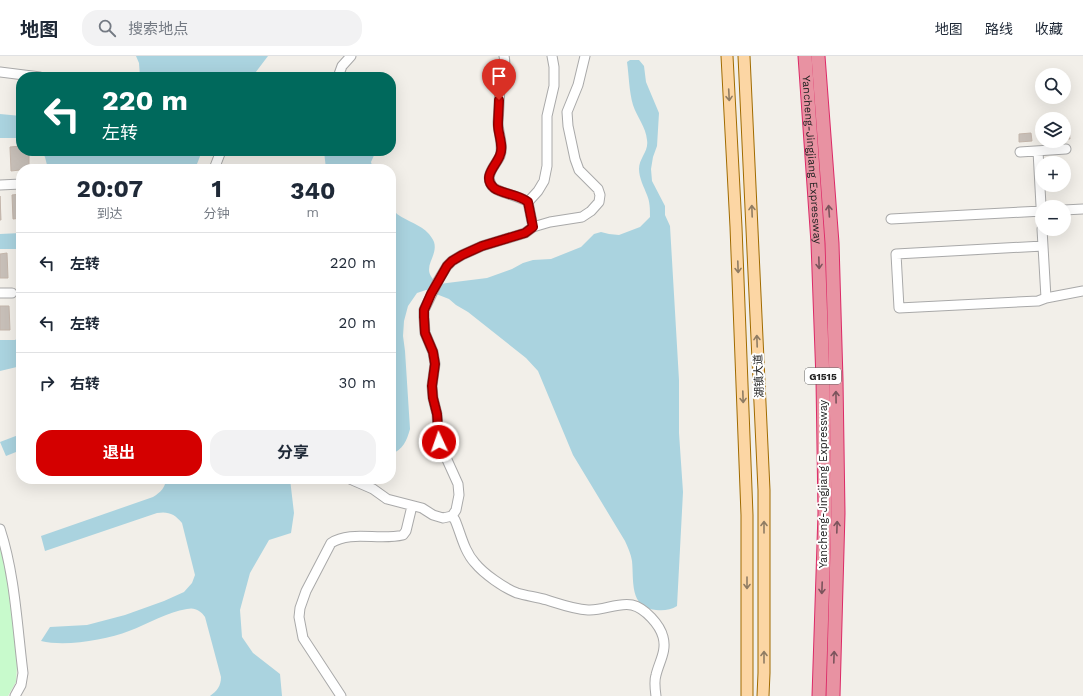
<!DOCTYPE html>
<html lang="zh">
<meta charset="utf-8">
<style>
:root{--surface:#fff;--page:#f2f2f3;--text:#1f2937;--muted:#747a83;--line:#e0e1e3;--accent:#d40000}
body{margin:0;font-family:"Work Sans","Noto Sans SC",sans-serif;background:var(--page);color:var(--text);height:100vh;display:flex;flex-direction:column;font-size:15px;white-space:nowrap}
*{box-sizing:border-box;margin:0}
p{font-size:13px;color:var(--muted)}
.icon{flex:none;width:22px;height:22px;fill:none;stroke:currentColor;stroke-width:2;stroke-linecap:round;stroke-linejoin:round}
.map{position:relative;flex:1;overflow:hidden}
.sheet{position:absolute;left:16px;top:108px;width:380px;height:320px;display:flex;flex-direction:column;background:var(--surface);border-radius:16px;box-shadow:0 4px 16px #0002}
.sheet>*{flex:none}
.top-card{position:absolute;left:16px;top:16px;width:380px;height:84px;border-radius:16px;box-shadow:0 4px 16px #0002;background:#00695c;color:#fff;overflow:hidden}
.controls{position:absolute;left:1035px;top:12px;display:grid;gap:8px}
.controls a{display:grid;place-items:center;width:36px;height:36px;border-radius:50%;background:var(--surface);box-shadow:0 4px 16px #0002;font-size:20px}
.pin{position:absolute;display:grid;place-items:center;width:34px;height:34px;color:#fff;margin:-41px -17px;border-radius:50% 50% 50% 0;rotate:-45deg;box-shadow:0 0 4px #0007}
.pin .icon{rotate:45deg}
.me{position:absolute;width:44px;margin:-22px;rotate:357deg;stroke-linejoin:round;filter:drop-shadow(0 0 3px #0008)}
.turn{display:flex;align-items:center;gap:14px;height:84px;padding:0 20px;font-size:18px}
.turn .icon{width:52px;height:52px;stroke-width:2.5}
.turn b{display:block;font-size:28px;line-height:34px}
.eta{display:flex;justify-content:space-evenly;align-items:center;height:68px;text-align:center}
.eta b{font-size:24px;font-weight:700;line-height:28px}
.primary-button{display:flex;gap:8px;margin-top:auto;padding:8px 20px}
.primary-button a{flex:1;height:46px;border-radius:16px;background:var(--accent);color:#fff;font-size:16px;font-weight:700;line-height:46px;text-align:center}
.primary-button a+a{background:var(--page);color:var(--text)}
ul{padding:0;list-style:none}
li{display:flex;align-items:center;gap:12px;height:60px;padding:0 20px;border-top:1px solid var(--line)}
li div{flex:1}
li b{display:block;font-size:15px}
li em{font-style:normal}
header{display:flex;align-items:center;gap:24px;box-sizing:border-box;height:56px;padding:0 20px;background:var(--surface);border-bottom:1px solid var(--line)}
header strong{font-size:19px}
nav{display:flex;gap:22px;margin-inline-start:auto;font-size:14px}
.search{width:280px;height:36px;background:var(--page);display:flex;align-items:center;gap:10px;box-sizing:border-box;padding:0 14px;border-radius:16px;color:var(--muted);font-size:15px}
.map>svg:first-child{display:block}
</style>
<header>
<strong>地图</strong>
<div class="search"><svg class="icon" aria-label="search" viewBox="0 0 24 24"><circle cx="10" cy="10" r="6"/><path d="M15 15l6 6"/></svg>搜索地点</div>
<nav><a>地图</a><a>路线</a><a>收藏</a></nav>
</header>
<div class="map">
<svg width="1083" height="640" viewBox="0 0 1083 640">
<rect width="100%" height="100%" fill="#f2efe9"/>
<path fill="#c8facc" d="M 0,480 L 4,495 L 13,559 L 17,610 L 16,626 L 8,640 L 0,640 Z"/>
<path fill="#aad3df" d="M 136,0 L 268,0 L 252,21 L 140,21 L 139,7 Z
M 630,4 L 639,4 L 644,10 L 646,26 L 659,57 L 657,90 L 653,101 L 651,113 L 652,125 L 665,150 L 665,159 L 670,170 L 679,324 L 679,377 L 683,436 L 677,550 C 671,554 663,555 656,554 C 629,552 634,524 632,505 C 631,498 628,492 625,485 L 573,399 L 538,315 L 526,302 L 468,256 L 456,249 L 449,243 L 426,234 L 417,237 L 408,250 L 404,265 L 403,280 L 405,295 L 410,373 C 407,384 403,394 391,398 L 391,151 C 393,153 395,156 397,158 C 408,166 420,168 429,178 C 431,181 433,183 434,186 C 439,202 417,213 439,228 L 487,222 L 512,213 L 523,207 L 533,204 L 551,203 L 581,191 L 594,178 L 601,176 L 609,178 L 619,179 L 640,171 L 650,161 C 650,153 650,146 647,139 C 644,131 639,122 639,113 C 639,102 649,95 647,84 C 646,71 637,61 633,49 C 629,35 629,20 627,6 Z
M 0,58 L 21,60 L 21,82 L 0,82 Z
M 41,95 L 202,95 L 197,108 L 192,113 L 48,113 L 45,101 Z
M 324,95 L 376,95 L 371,106 L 373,113 L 326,113 Z
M 21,177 L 21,193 L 0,193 L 0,178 Z
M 21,280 L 21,310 L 0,315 L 0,284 L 15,284 Z
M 21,378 L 21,394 L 6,400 L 0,386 Z
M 166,423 L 290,423 L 294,457 L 291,477 L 269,484 L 250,517 L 240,554 L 242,581 L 253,597 L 280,618 L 282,640 L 210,640 C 217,635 221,630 221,621 L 205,561 C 201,555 195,551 187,553 C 167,556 148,568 129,575 C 106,584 65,591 41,585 L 50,571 L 87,569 L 125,559 L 164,545 L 184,536 L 192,527 L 195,519 L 182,467 C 175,458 168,455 157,457 L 45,495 L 41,480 L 153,441 C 161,436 165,432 166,423 Z"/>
<path fill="#c7bfb8" stroke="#c4b6ab" d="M 1068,65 L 1070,83 L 1064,83 L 1064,66 Z
M 1031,77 L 1032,85 L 1019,86 L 1019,78 Z
M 21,90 L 21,95 L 29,95 L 29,113 L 11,115 L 10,91 Z
M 21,138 L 21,162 L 13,163 L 12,139 Z
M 0,140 L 1,164 L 0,164 Z
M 7,197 L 8,222 L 0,222 L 0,198 Z
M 0,250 L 9,250 L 10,274 L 0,274 Z"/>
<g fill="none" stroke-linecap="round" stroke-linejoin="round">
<defs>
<path id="minor" d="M 504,0 C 507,12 501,21 500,33 C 499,44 499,55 498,66 C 498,77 504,90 500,100 C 496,109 484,119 492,130 C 497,137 519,139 528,146
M 0,16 L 40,21
M 338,21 L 342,10 L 351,0
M 1038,95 L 1042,168
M 1020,96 L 1066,93
M 214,113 L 221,95
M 0,129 L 21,128
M 1064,154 L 1083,153
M 891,163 L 1042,155
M 533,171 L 528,146 L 538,135 L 544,125 L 547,110 L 547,60 L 554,30 L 554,11 L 552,0
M 1042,173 L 1046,242 L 1083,235
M 1043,190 L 896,198 L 899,252 L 1038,245 L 1046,242
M 0,237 L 12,237
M 350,423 L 373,433 L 387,443 L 422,452 L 433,459 L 443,462 L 452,460 L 456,454 L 459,439 L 458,428 L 439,386 L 437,358 L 433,342 L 432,330 L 435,308 L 433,296 L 425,277 L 424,261 L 424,254 L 438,225 L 447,210 L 452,205 L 462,199 L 482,190 L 525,177 L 533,171 L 550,166 L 582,161 L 591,155 L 599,146 L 600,139 L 598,133 L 579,114 L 575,103 L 568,70 L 567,56 L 578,29 L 585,0
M 452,460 L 455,464 C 461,478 464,495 475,507 C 484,518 504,532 517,537 C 527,540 537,541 547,544 C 560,548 573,553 588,554 C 603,555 618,546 632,549 C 645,552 660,569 663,581 C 667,595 659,606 656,619 C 654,625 655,633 656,640
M 0,473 C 15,519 17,569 23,617 L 21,629 L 15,640
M 341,640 L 303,582 L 299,561 L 300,552 L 306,535 L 331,487 C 351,474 379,485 403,479 L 406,475 L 412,450"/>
<path id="major" d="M 727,0 L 736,171 L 747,459 L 747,640
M 744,0 L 764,434 L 764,617 L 763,640"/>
<g id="highway">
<path id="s1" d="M 805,0 L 818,187 L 823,324 L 825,457 L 819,640"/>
<path d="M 818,0 L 832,187 L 836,324 L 838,457 L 833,640"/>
</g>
</defs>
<use href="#minor" stroke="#a9a9a9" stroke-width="11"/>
<use href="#major" stroke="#a06b00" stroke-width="13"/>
<use href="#highway" stroke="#dc2a67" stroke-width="15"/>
<use href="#minor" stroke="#fff" stroke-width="9"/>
<use href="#major" stroke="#fcd6a4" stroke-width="11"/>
<use href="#highway" stroke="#e892a2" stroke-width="13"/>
</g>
<defs><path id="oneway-shaft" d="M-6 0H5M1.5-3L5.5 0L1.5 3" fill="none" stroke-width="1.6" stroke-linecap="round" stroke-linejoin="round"/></defs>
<g stroke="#8f7c63">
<use href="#oneway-shaft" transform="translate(729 39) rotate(87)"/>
<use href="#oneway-shaft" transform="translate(752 155) rotate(-92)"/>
<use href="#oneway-shaft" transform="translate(738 211) rotate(88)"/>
<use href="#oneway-shaft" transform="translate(757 285) rotate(-92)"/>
<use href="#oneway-shaft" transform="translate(743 341) rotate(88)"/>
<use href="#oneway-shaft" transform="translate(764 471) rotate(-90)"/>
<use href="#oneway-shaft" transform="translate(747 527) rotate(90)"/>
<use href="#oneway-shaft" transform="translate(764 601) rotate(-90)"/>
</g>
<g stroke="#7b545c">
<use href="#oneway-shaft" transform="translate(829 155) rotate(-94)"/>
<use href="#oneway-shaft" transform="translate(819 207) rotate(88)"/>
<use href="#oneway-shaft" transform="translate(836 341) rotate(-91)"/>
<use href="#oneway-shaft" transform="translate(837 471) rotate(-88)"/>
<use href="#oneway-shaft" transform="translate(822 532) rotate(92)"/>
<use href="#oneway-shaft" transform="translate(834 601) rotate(-88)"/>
</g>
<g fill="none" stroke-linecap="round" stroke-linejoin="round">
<defs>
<path id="route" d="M 439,386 L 437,358 L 433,342 L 432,330 L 435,308 L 433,296 L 425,277 L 424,261 L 424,254 L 431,238 L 447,210 L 452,205 L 462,199 L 482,190 L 525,177 L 533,171 L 528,146 C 518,138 502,138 494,132 C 481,121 497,109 500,99 C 504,90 498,78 498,69 C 498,61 499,52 499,44"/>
</defs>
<use href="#route" stroke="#8a0000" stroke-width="10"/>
<use href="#route" stroke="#d40000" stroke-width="7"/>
</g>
<g text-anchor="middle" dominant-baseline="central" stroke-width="4" stroke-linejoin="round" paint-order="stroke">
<rect fill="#fff" stroke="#646464" stroke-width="1" x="805" y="312" width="36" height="16" rx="3"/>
<g font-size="10" font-weight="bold" fill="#222">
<text x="823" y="320">G1515</text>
</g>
<g font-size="11" fill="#222" stroke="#fff">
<text stroke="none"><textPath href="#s1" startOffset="104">Yancheng-Jingjiang Expressway</textPath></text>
<text transform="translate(759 320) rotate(-92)">湖镇大道</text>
<text transform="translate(823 428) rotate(-90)">Yancheng-Jingjiang Expressway</text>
</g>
</g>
</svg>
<div class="controls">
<a><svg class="icon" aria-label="search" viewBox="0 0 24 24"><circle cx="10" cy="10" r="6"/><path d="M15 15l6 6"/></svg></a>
<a><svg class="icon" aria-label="layers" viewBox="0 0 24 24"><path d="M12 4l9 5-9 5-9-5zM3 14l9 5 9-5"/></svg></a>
<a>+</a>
<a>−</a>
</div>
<div class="pin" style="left:499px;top:44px;background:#d93025"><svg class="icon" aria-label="arrive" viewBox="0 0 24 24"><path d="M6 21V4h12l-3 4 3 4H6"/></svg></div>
<svg class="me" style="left:439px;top:386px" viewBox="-20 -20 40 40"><circle r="17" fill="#d40000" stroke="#fff" stroke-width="3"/><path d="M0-11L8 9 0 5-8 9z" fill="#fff"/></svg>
<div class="top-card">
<div class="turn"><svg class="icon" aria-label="left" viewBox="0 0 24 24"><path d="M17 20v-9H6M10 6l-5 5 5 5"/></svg><div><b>220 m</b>左转</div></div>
</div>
<section class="sheet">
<div class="eta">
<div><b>20:07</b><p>到达</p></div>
<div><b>1</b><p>分钟</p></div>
<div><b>340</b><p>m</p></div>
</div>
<ul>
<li><svg class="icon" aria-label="left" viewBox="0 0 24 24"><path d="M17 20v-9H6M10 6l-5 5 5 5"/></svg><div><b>左转</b></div><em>220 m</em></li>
<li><svg class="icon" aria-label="left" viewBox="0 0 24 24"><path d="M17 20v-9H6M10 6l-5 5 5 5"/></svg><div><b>左转</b></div><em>20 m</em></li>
<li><svg class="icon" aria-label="right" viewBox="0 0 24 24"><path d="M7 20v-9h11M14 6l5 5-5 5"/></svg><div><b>右转</b></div><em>30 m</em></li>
</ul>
<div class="primary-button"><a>退出</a><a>分享</a></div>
</section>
</div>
